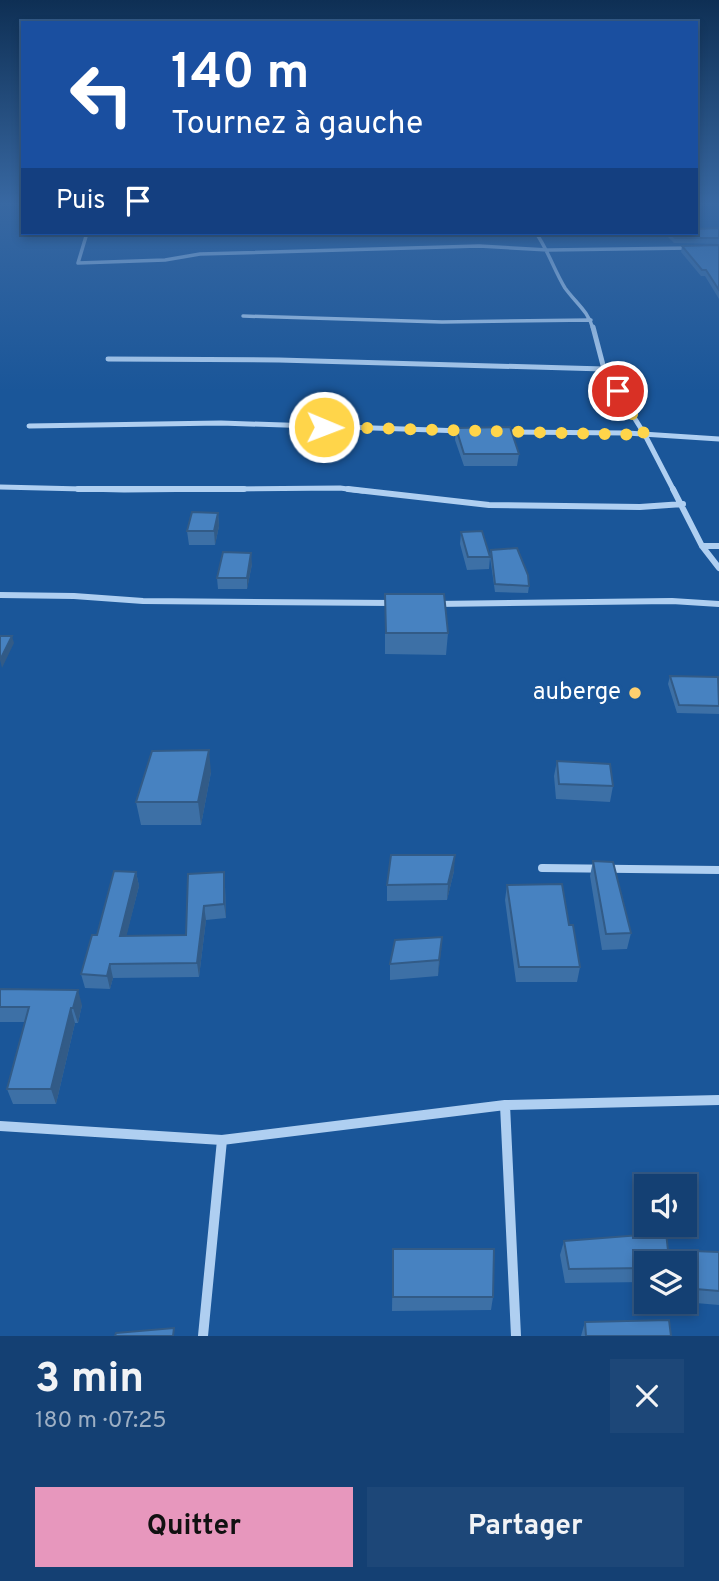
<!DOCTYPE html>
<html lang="fr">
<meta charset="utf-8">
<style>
:root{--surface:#144073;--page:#1d4778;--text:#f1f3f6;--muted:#9dafc4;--line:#335985;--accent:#e797bd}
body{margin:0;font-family:Overpass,sans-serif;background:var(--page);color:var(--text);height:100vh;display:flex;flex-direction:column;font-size:26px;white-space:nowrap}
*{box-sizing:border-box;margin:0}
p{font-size:23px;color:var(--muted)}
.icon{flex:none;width:38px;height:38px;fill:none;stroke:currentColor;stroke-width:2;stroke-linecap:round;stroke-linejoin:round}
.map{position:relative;height:1336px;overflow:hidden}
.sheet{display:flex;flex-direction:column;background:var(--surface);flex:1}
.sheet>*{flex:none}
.banner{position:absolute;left:21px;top:21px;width:677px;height:214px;border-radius:0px;box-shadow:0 4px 10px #0003,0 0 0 2px var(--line);background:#1a4fa0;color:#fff;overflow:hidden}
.controls{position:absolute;left:634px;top:1174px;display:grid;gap:14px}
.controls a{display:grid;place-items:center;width:63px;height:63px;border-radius:0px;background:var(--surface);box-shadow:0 4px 10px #0003,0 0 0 2px var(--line);font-size:35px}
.pin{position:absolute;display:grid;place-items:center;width:60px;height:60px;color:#fff;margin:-30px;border:4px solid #fff;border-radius:50%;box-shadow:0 2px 7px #0007}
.me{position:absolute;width:77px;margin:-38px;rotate:91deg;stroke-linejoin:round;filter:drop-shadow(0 0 5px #0008)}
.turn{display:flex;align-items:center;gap:24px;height:147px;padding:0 35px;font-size:32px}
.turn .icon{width:91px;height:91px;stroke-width:2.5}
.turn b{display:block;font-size:49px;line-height:60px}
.then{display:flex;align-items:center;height:66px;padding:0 35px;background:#0003;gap:14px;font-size:26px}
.round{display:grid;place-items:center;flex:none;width:74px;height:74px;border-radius:0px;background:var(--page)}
.summary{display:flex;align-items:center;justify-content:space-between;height:119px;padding:0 35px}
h1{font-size:42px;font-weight:700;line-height:52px}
.button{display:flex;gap:14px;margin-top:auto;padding:14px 35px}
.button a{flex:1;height:80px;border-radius:0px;background:var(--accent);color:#111;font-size:28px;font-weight:700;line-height:80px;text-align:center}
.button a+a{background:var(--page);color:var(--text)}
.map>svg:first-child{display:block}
</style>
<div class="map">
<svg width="719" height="1336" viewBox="0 0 719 1336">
<rect width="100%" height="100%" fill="#1a5699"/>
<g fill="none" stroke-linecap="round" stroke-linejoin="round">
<path stroke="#afcff1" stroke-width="3.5" d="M 87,233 L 78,263 L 165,260 L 200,254 L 479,246 L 548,250 L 690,248
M 536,233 C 548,250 554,270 565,288 C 575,302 589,312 593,329
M 243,316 L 442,322 L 591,320"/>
<path stroke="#afcff1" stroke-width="5" d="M 593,327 L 604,369 L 645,435 L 674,491
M 108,359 L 279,360 L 604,369
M 29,426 L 221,423 L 463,431
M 503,432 L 627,433 L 719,439
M 0,487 L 124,490 L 340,488 L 363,491"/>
<path stroke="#afcff1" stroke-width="6" d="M 78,489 L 244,489
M 348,489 L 489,505 L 640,507 L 683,504
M 673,489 L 702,546 L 719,568
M 702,546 L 719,546
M 0,595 L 74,596 L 143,601 L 393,603
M 436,604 L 672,601 L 719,604"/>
<path stroke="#afcff1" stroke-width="8" d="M 542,868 L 719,870"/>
<path stroke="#afcff1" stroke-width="10" d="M 505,1105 L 516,1336
M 0,1126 L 222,1140
M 203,1336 L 222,1140 L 505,1105 L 719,1100"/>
</g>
<path fill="#3d70a6" d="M 719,228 L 719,244 L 674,243 L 666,235 L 667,233 L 696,233 Z
M 719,245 L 719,299 L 705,276 L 701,276 L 681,252 L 682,246 Z
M 456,428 L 519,454 L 517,466 L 464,466 L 455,440 Z
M 218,513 L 219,526 L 215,545 L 189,545 L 187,531 Z
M 461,532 L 490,557 L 489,569 L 467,570 L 460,544 Z
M 491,550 L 529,586 L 528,593 L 495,592 L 490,557 Z
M 252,564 L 247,589 L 218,589 L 217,578 Z
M 385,594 L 448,633 L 446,655 L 385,654 Z
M 670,676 L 719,679 L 719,714 L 677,713 L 668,684 Z
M 557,761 L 613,786 L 610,802 L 556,799 L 554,776 Z
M 211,772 L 201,825 L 141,825 L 136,802 Z
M 593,861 L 631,933 L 627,949 L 602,950 L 590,876 Z
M 454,871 L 447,900 L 387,901 L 387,885 Z
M 136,872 L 139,886 L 126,936 L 186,935 L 224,872 L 225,886 L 226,918 L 206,920 L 199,977 L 113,978 L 110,989 L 85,988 L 81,974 Z
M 507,885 L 569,925 L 580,967 L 577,982 L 516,982 L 505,900 Z
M 442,937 L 438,976 L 390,980 L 390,964 Z
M 0,989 L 82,1005 L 78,1023 L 75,1023 L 56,1104 L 13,1104 L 7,1089 L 25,1022 L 0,1022 Z
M 564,1241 L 668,1250 L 719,1252 L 719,1305 L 684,1302 L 684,1264 L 646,1264 L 646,1282 L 565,1283 L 560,1255 Z
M 393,1249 L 493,1297 L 491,1310 L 392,1311 Z
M 585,1322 L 671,1336 L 581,1336 Z"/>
<path fill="#325b87" d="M 218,513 L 219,526 L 215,545 L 214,531 Z
M 251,553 L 252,564 L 247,589 L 247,578 Z
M 12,636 L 14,643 L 2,668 L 0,660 Z
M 209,750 L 211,772 L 201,825 L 198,802 Z
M 455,855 L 454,871 L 447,900 L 448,884 Z
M 136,872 L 139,886 L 123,950 L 120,936 Z
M 224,872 L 225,886 L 226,918 L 224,904 Z
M 204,906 L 206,920 L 199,977 L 197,963 Z
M 442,937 L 441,953 L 438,976 L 439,960 Z
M 110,964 L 113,978 L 110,989 L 107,976 Z
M 78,990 L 82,1005 L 78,1023 L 73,1008 Z
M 71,1008 L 75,1023 L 56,1104 L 51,1089 Z"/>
<path fill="#4782c1" stroke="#325b87" stroke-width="2" d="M 719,228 L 719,238 L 675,238 L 671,233 L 696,233 L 696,229 Z
M 719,245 L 719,290 L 706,270 L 702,270 L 682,246 Z
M 510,427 L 519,454 L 464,454 L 456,428 Z
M 192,512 L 218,513 L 214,531 L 187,531 Z
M 482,531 L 490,557 L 468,557 L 461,532 Z
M 517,548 L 528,575 L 529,586 L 495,584 L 491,550 Z
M 223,552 L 251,553 L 247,578 L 217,578 Z
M 385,594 L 444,594 L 448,633 L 386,633 Z
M 0,636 L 12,636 L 0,660 Z
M 670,676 L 718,677 L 719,706 L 679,705 Z
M 209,750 L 198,802 L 136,802 L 152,751 Z
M 557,761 L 610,764 L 613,786 L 559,784 Z
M 391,855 L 455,855 L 448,884 L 387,885 Z
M 593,861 L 613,862 L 631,933 L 606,934 Z
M 114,871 L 136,872 L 120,936 L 186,935 L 188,874 L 224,872 L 224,904 L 204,906 L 197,963 L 110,964 L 107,976 L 81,974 L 92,935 L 97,935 Z
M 562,884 L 569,925 L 573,925 L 580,967 L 519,967 L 507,885 Z
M 442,937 L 439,960 L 390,964 L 395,940 Z
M 0,989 L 78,990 L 73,1008 L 71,1008 L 51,1089 L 7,1089 L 29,1007 L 0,1007 Z
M 666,1233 L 668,1250 L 719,1252 L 719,1291 L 684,1288 L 684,1264 L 646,1264 L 646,1268 L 569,1269 L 564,1241 Z
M 393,1249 L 494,1249 L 493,1297 L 393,1297 Z
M 669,1320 L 671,1336 L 586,1336 L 585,1322 Z
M 174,1328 L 173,1336 L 115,1336 L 116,1333 Z"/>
<linearGradient id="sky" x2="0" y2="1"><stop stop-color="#0e2f54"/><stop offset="0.52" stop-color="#3868a2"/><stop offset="1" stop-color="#3868a2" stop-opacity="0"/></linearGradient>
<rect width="719" height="391" fill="url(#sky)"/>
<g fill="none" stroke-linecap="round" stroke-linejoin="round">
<path stroke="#ffd54a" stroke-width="12" stroke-dasharray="0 21.6" d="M 324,427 L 645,435 L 618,391"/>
</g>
<circle fill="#ffd06f" stroke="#1a5699" stroke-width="2.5" cx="635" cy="693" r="7"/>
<g text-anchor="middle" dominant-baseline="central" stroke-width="7" stroke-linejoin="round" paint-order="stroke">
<g font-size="24" fill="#fff" stroke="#1a5699" text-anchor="end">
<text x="621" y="693">auberge</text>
</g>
</g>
</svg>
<div class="controls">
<a><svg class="icon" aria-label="sound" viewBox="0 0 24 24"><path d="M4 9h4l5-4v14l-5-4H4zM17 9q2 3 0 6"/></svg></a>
<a><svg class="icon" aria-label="layers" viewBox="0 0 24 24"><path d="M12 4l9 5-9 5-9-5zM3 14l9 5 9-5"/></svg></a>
</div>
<div class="pin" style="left:618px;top:391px;background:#d93025"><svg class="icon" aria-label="arrive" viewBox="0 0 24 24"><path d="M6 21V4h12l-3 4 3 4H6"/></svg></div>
<svg class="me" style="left:324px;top:427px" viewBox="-20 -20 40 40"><circle r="17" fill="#ffd54a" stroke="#fff" stroke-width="3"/><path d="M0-11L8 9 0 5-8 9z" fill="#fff"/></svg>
<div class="banner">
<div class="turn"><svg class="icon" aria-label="left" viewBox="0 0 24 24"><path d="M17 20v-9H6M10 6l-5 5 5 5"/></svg><div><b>140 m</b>Tournez à gauche</div></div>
<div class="then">Puis<svg class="icon" aria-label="arrive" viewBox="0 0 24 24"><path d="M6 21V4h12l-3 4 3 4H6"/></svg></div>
</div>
</div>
<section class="sheet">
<div class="summary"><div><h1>3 min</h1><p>180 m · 07:25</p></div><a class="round"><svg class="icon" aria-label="close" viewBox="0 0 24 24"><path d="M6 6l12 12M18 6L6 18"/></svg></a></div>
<div class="button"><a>Quitter</a><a>Partager</a></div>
</section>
